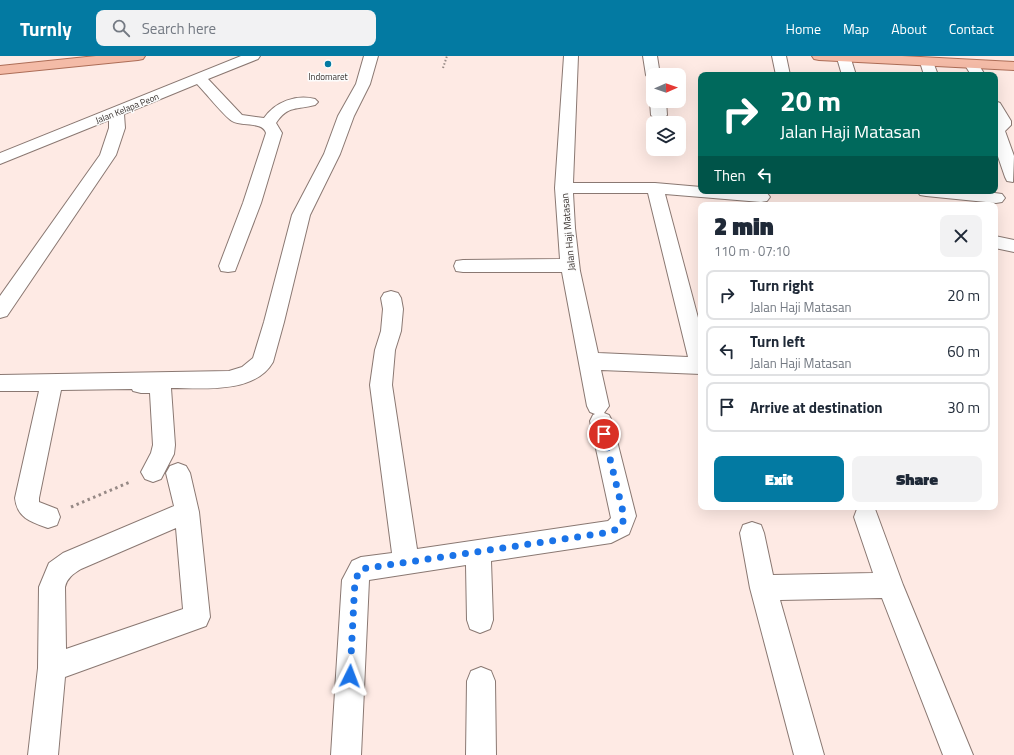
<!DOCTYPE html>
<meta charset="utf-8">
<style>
:root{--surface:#fff;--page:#f2f2f3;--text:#1f2937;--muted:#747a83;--line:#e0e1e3;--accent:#037aa2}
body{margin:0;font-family:"Titillium Web",sans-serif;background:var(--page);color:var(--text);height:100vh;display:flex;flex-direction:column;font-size:15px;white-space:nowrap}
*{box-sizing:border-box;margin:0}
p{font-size:13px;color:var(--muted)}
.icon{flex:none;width:22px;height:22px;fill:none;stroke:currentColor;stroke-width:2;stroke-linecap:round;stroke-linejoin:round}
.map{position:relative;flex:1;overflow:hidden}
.sheet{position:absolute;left:698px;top:146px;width:300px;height:308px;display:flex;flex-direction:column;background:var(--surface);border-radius:8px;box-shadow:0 4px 16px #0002}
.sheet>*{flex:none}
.top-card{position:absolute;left:698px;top:16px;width:300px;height:122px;border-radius:8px;box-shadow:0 4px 16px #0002;background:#00695c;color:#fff;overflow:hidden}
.needle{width:26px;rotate:88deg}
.fabs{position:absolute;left:646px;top:12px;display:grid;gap:8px}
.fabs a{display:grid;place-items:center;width:40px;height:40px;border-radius:8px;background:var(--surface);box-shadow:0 4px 16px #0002;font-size:20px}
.pin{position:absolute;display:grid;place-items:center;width:34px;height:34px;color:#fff;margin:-17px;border:2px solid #fff;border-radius:50%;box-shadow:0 1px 4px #0007}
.me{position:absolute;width:44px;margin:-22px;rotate:3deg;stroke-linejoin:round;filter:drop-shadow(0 0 3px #0008)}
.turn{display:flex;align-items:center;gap:14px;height:84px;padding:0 16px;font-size:18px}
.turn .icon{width:52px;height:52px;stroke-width:2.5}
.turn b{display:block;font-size:28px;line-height:34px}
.then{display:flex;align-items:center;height:38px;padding:0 16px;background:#0003;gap:8px;font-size:15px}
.round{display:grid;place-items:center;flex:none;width:42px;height:42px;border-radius:8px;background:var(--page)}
.overview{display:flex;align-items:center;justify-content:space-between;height:68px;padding:0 16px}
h1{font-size:24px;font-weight:800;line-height:30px}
.action{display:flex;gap:8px;margin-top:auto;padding:8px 16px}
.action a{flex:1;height:46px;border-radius:8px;background:var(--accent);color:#fff;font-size:16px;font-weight:800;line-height:46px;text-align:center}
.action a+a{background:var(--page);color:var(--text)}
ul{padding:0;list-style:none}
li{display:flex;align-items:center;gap:12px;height:50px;margin:0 8px 6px;padding:0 8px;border:2px solid var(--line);border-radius:8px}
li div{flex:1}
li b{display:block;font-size:15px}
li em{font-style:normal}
header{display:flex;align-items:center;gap:24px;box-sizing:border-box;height:56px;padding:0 20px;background:var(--accent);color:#fff}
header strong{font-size:19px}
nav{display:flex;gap:22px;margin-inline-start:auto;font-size:14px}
.search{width:280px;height:36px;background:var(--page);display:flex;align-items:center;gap:10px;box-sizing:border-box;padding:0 14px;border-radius:8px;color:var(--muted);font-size:15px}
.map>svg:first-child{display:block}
</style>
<header>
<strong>Turnly</strong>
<div class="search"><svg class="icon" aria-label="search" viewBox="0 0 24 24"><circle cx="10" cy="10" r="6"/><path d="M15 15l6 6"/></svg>Search here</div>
<nav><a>Home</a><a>Map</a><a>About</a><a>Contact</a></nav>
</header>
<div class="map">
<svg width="1014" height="699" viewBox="0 0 1014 699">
<rect width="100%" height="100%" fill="#feeae4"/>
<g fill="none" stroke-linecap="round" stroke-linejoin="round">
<defs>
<path id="minor" d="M 241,0 L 260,0 L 258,3 L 208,23 L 242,59 L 264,62 C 275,46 296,38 315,43 L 318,46 L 315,49 C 297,54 288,49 276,67 L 282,77 L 261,147 L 235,215 L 228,216 L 221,215 L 219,210 L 243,147 L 266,77 C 262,65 242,71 232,65 C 224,60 205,36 197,28 L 124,58 L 125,72 L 116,99 L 7,260 L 0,262 L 0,240 L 100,99 L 109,72 L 109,64 L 0,108 L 0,97 Z
M 364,0 L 378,0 L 370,28 L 354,60 L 340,98 L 310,159 L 284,266 L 273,306 C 255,338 202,332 171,332 L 175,389 L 174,398 L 161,423 L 153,426 L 145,423 L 141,416 L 151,397 L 153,389 L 150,337 L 141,337 L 133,335 L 132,333 L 61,334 L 39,442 L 39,446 L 57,453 L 60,461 L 57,469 L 48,472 C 31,466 17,462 15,442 L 39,335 L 0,335 L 0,319 L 229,315 L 242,311 L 253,302 L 264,266 L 292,159 L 324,98 L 338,60 L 356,28 Z
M 564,0 L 578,0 L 573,127 L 655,127 L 701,131 L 701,135 L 761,136 L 767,137 L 770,141 L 767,145 L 761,146 L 665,138 L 701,273 L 701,318 L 601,314 L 609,350 L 604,357 L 609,359 L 612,365 L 636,460 L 629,478 L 611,487 L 491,505 L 493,564 L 490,573 L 480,577 L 470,573 L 467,564 L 466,509 L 369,524 L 361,699 L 331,699 L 342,524 L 352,505 L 361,501 L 392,497 L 370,329 L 375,294 L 381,275 L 383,253 L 381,242 L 384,237 L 391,235 L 398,237 L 401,242 L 403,253 L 401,275 L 395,294 L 392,329 L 417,493 L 608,465 L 611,462 L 590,365 L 593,359 L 595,358 L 590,356 L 587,350 L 562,216 L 463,216 L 456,215 L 454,210 L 456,205 L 463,204 L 560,203 L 555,132 ZM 573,137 L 648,137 L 688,301 L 598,297 L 580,215 L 575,172 Z
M 643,0 L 657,0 L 660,19 L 653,19 L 653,23 L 648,22 L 646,19 Z
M 772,0 L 786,0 L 790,19 L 776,19 Z
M 838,0 L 850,0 L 856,19 L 842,19 L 837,2 Z
M 927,2 L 932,3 L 938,19 L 924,19 L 920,6 L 922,3 Z
M 972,5 L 977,6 L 985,19 L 971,19 L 965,9 L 967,6 Z
M 653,42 L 653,45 L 666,45 L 667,59 L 664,62 L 659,64 L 654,62 L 651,59 L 650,45 Z
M 995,45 L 1000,47 L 1011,65 L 1011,69 L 1005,75 L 1014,100 L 1013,126 L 1007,125 L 1005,121 L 995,92 Z
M 917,135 L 980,135 L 1002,138 L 1005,142 L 1002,146 L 996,147 L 926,140 L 920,139 Z
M 995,180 L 1014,184 L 1014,196 L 995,192 Z
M 178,407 L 186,410 L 190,417 L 199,456 L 210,561 L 206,570 L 65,621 L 58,699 L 28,699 L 38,612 L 39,531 L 49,507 L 63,497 L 174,450 L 166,417 L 170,410 ZM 176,472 L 183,553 L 66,593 L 65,531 C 67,522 73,518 81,513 Z
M 863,451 L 875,453 L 878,461 L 903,529 L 973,699 L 943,699 L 882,542 L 780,544 L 824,699 L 794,699 L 750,532 L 740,477 L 743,469 L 752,466 L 761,469 L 764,477 L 773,519 L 873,517 L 854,461 L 857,453 Z
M 481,611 L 491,615 L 495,625 L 496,699 L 466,699 L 467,625 L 471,615 Z"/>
<path id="major" d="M 96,0 L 145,0 L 143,3 L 138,4 L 0,18 L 0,10 Z
M 812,0 L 902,0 L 1014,6 L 1014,14 L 819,4 L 814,3 Z"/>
</defs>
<use href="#minor" stroke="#8a7872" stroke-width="2"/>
<use href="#major" stroke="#ad6d57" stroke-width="2"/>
<path stroke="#968985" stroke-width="2" stroke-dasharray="1.5 2" stroke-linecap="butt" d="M 443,12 L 447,0"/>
<path stroke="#968985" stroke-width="3" stroke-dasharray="2.5 3.5" stroke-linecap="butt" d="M 71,451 L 130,426"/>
<use href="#minor" fill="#fff" fill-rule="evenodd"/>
<use href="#major" fill="#f4bba7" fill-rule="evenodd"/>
</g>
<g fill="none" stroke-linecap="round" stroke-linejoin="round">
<path stroke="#1a73e8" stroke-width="7" stroke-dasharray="0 12.6" d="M 350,620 L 355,524 L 361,513 L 611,476 C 619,472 623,470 624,460 L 604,378"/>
</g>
<circle fill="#037aa2" stroke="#fcfcfc" stroke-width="1.5" cx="328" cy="8" r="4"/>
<g text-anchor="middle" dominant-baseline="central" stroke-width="3" stroke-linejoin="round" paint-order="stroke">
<g font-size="9" fill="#37302d" stroke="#fcfcfc">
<text x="328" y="20">Indomaret</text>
</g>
<g font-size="9" fill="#37302d" stroke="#fcfcfc">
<text transform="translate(127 52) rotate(-22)">Jalan Kelapa Peon</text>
</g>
<g font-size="10" fill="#37302d" stroke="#fcfcfc">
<text transform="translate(568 176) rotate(-95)">Jalan Haji Matasan</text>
</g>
</g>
</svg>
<div class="fabs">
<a><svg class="needle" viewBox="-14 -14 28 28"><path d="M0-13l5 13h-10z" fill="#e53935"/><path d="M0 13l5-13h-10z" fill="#747a83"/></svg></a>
<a><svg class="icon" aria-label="layers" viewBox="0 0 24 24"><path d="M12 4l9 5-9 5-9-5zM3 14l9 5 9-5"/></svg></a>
</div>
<div class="pin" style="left:604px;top:378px;background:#d93025"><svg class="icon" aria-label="arrive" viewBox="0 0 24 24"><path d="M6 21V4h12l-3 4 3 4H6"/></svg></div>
<svg class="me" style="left:350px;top:620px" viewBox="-20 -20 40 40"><path d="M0-17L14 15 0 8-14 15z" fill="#1a73e8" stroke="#fff" stroke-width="4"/></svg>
<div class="top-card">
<div class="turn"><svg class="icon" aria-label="right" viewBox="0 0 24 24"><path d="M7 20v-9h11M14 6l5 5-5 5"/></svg><div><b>20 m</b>Jalan Haji Matasan</div></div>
<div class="then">Then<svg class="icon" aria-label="left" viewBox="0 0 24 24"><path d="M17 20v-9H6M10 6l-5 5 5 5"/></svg></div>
</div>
<section class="sheet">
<div class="overview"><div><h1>2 min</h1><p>110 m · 07:10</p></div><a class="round"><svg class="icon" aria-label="close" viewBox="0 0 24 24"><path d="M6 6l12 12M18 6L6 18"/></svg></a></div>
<ul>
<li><svg class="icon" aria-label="right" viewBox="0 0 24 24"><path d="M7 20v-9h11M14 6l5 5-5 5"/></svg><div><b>Turn right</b><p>Jalan Haji Matasan</p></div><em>20 m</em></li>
<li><svg class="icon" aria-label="left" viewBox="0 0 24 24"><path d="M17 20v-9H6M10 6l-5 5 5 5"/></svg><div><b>Turn left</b><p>Jalan Haji Matasan</p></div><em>60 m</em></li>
<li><svg class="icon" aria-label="arrive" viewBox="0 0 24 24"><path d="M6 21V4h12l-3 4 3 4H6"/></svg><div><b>Arrive at destination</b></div><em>30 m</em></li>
</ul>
<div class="action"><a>Exit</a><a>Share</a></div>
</section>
</div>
